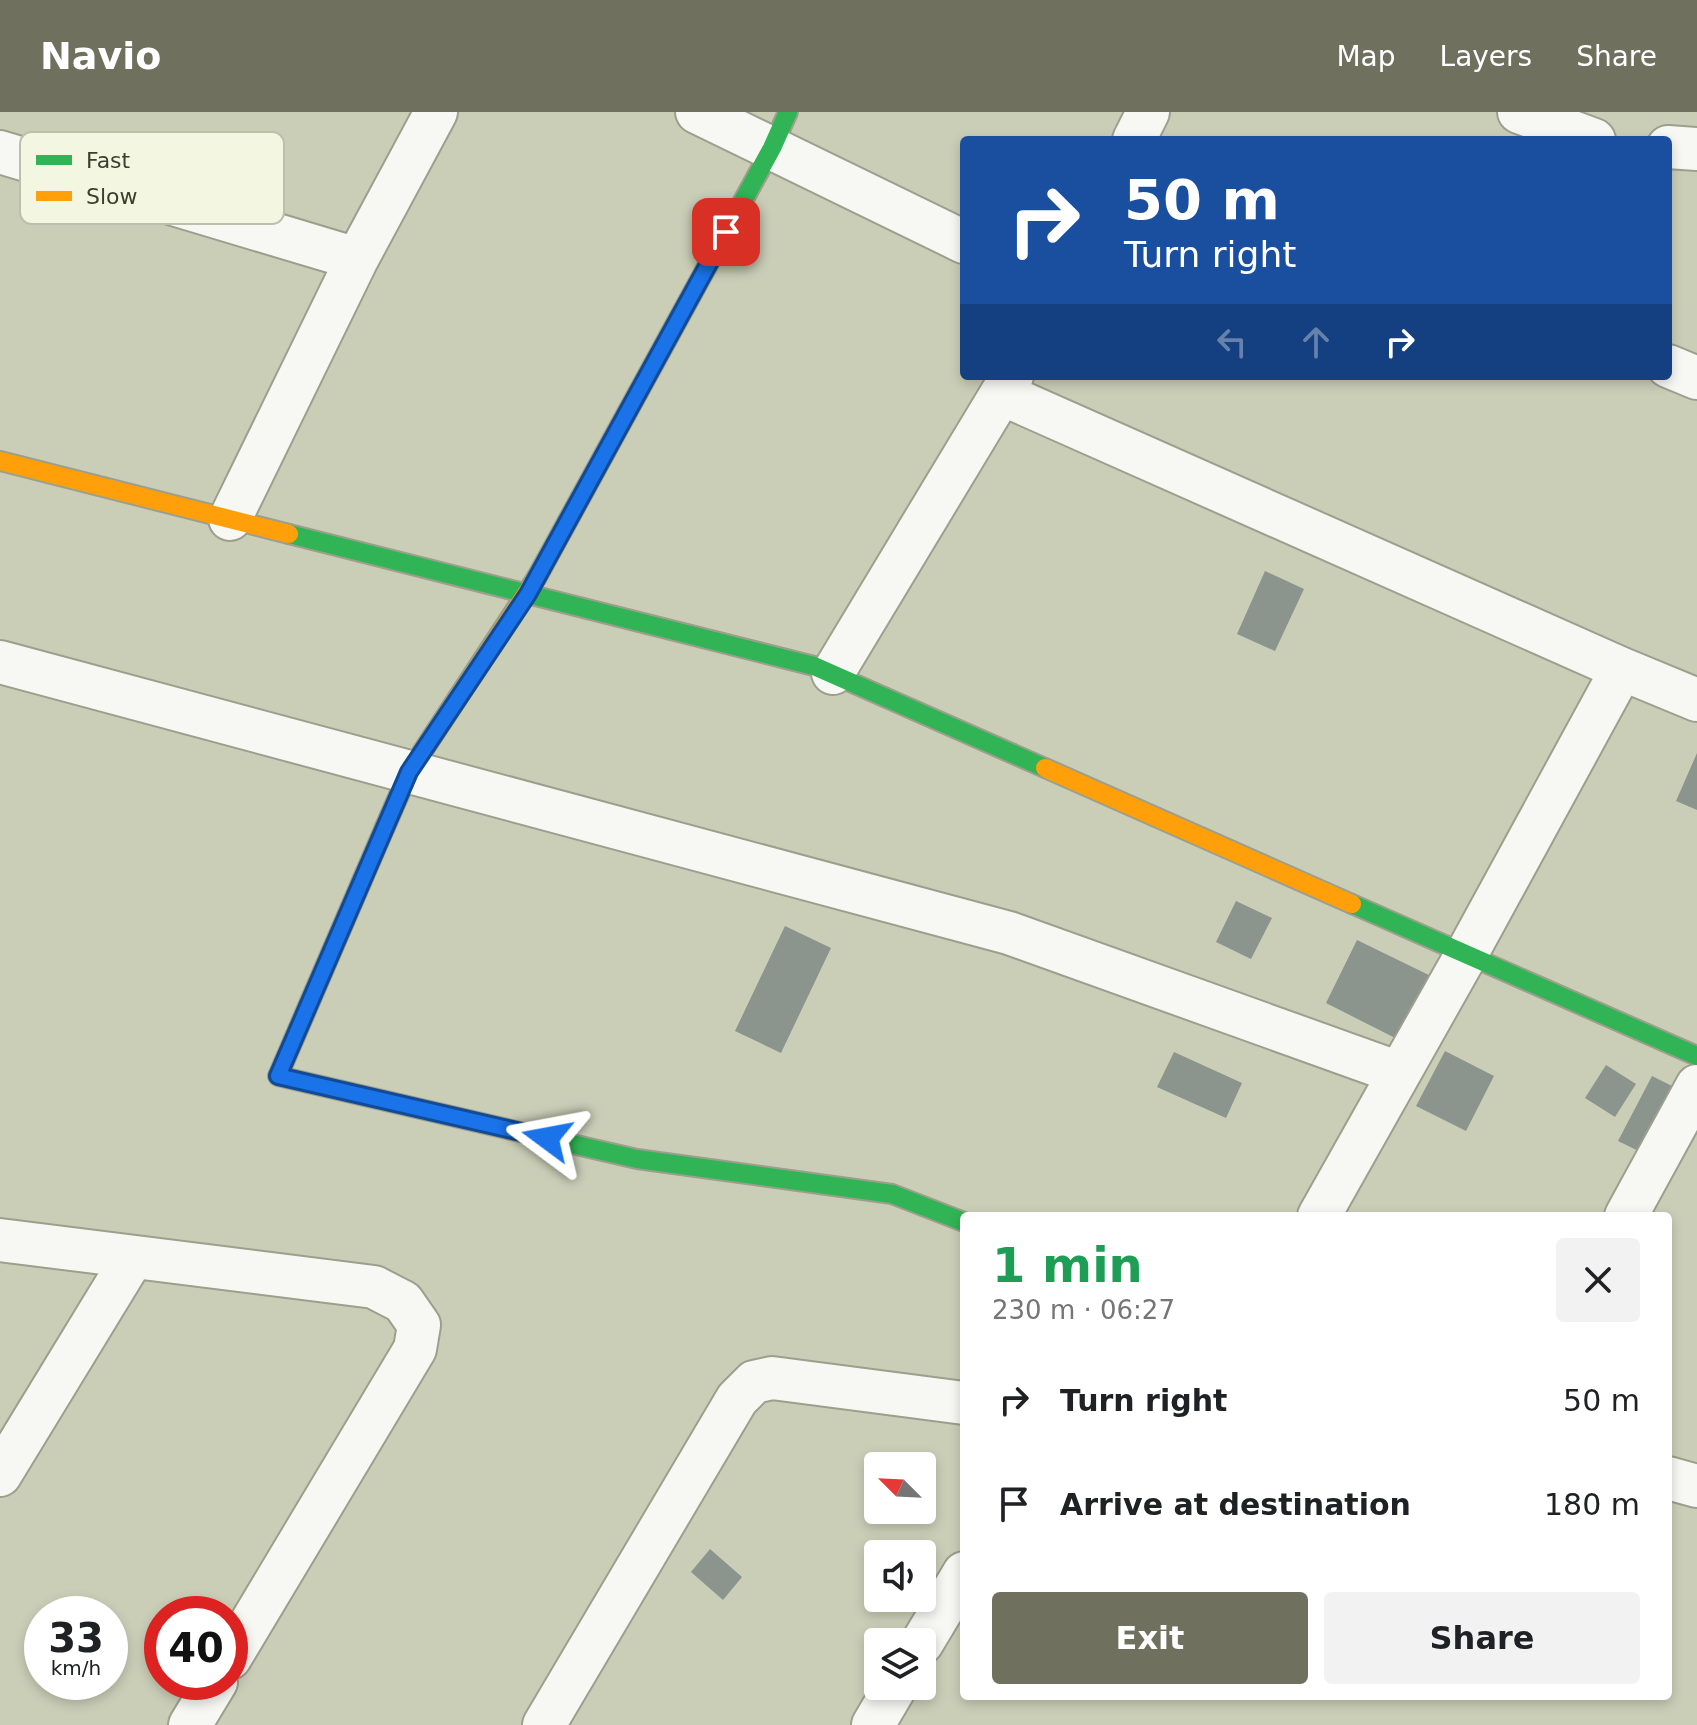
<!DOCTYPE html>
<meta charset="utf-8">
<style>
:root{--surface:#fff;--page:#f2f2f2;--text:#202124;--muted:#757577;--accent:#6f715e}
body{margin:0;font-family:"DejaVu Sans",sans-serif;background:var(--page);color:var(--text);height:100vh;display:flex;flex-direction:column;font-size:30px;white-space:nowrap}
*{box-sizing:border-box;margin:0}
p{font-size:26px;color:var(--muted)}
.icon{flex:none;width:44px;height:44px;fill:none;stroke:currentColor;stroke-width:2;stroke-linecap:round;stroke-linejoin:round}
.map{position:relative;flex:1;overflow:hidden}
.sheet{position:absolute;left:960px;top:1100px;width:712px;height:488px;display:flex;flex-direction:column;background:var(--surface);border-radius:8px;box-shadow:0 4px 12px #0003}
.sheet>*{flex:none}
.guide{position:absolute;left:960px;top:24px;width:712px;height:244px;border-radius:8px;box-shadow:0 4px 12px #0003;background:#1a4fa0;color:#fff;overflow:hidden}
.needle{width:52px;rotate:294deg}
.fabs{position:absolute;left:864px;top:1340px;display:grid;gap:16px}
.fabs a{display:grid;place-items:center;width:72px;height:72px;border-radius:8px;background:var(--surface);box-shadow:0 4px 12px #0003;font-size:40px}
.speed{position:absolute;left:24px;top:1484px;display:flex;gap:16px;font-size:40px;font-weight:700;text-align:center}
.speed>*{display:grid;place-content:center;width:104px;height:104px;border-radius:50%;background:var(--surface);box-shadow:0 4px 12px #0003;line-height:1}
.speed small{font-size:20px;font-weight:400}
.speed .limit{border:12px solid #d22;background:#fff;color:#111}
.pin{position:absolute;display:grid;place-items:center;width:68px;height:68px;color:#fff;margin:-34px;border-radius:16px;box-shadow:0 4px 12px #0006}
.me{position:absolute;width:88px;margin:-44px;rotate:283deg;stroke-linejoin:round;filter:drop-shadow(0 0 6px #0008)}
.turn{display:flex;align-items:center;gap:28px;height:168px;padding:0 32px;font-size:36px}
.turn .icon{width:104px;height:104px;stroke-width:2.5}
.turn b{display:block;font-size:56px;line-height:68px}
.lanes{display:flex;align-items:center;height:76px;padding:0 32px;background:#0003;justify-content:center;gap:40px;direction:ltr}
.lanes .off{opacity:.35}
.round{display:grid;place-items:center;flex:none;width:84px;height:84px;border-radius:8px;background:var(--page)}
.overview{display:flex;align-items:center;justify-content:space-between;height:136px;padding:0 32px}
h1{font-size:48px;font-weight:600;line-height:60px;color:#1e9e55}
.action{display:flex;gap:16px;margin-top:auto;padding:16px 32px}
.action a{flex:1;height:92px;border-radius:8px;background:var(--accent);color:#fff;font-size:32px;font-weight:600;line-height:92px;text-align:center}
.action a+a{background:var(--page);color:var(--text)}
ul{padding:0;list-style:none}
li{display:flex;align-items:center;gap:24px;height:104px;padding:0 32px}
li div{flex:1}
li b{display:block;font-size:30px}
li em{font-style:normal}
header{display:flex;align-items:center;gap:48px;box-sizing:border-box;height:112px;padding:0 40px;background:var(--accent);color:#fff}
header strong{font-size:38px}
nav{display:flex;gap:44px;margin-inline-start:auto;font-size:28px}
.map>svg:first-child{display:block}
</style>
<header>
<strong>Navio</strong>
<nav><a>Map</a><a>Layers</a><a>Share</a></nav>
</header>
<div class="map">
<svg width="1697" height="1613" viewBox="0 0 1697 1613">
<rect width="100%" height="100%" fill="#cbceb7"/>
<path fill="#8b948d" d="M 1265,459 L 1304,477 L 1275,539 L 1237,522 Z
M 1697,641 L 1697,698 L 1676,689 Z
M 1236,789 L 1272,806 L 1251,847 L 1216,830 Z
M 785,814 L 831,836 L 781,941 L 735,919 Z
M 1357,828 L 1437,867 L 1405,931 L 1326,891 Z
M 1445,939 L 1494,964 L 1466,1019 L 1416,994 Z
M 1174,940 L 1242,971 L 1226,1006 L 1157,975 Z
M 1606,953 L 1636,972 L 1615,1005 L 1585,986 Z
M 1652,964 L 1684,980 L 1651,1045 L 1618,1029 Z
M 710,1437 L 742,1465 L 723,1488 L 691,1460 Z"/>
<g fill="none" stroke-linecap="round" stroke-linejoin="round">
<defs>
<path id="street" d="M 697,0 L 964,130
M 1519,0 L 1594,28
M 1134,28 L 1148,0
M 1668,35 L 1697,37
M 0,40 L 357,147
M 1668,254 L 1697,266
M 1002,282 L 1622,557 L 1697,588
M 230,407 L 357,147 L 436,0
M 0,550 L 1009,821 L 1399,961
M 833,561 L 1012,264
M 1319,1104 L 1466,843 L 1622,557
M 1626,1104 L 1697,974
M 0,1128 L 374,1175 L 403,1190 L 419,1213 L 415,1237 L 230,1546
M 0,1363 L 133,1145
M 1668,1366 L 1697,1374
M 922,1531 L 964,1461
M 190,1613 L 216,1570
M 544,1613 L 737,1287 L 754,1270 L 772,1266 L 964,1291
M 873,1613 L 896,1574"/>
<path id="fast" d="M 289,422 L 814,554 L 1045,656
M 537,465 L 772,36 L 788,0
M 385,715 L 278,964 L 637,1047 L 892,1082 L 964,1110
M 1352,792 L 1697,944"/>
<path id="slow" d="M 0,349 L 289,422
M 1045,656 L 1352,792
M 385,715 L 409,660 L 537,465"/>
</defs>
<use href="#street" stroke="#9d9f8d" stroke-width="46"/>
<use href="#fast" stroke="#9d9f8d" stroke-width="22"/>
<use href="#slow" stroke="#9d9f8d" stroke-width="22"/>
<use href="#street" stroke="#f7f8f4" stroke-width="42"/>
<use href="#fast" stroke="#30b455" stroke-width="18"/>
<use href="#slow" stroke="#ff9f0a" stroke-width="18"/>
</g>
<g fill="none" stroke-linecap="round" stroke-linejoin="round">
<defs>
<path id="route" d="M 547,1026 L 278,964 L 409,660 L 528,482 L 726,120"/>
</defs>
<use href="#route" stroke="#114b97" stroke-width="20"/>
<use href="#route" stroke="#1a73e8" stroke-width="14"/>
</g>
<rect x="20" y="20" width="264" height="92" rx="12" fill="#f3f6e1" stroke="#bcbfab" stroke-width="2"/>
<rect x="36" y="43" width="36" height="10" fill="#30b455"/>
<rect x="36" y="79" width="36" height="10" fill="#ff9f0a"/>
<g font-size="22" fill="#3d3f2e">
<text x="86" y="56">Fast</text>
<text x="86" y="92">Slow</text>
</g>
</svg>
<div class="fabs">
<a><svg class="needle" viewBox="-14 -14 28 28"><path d="M0-13l5 13h-10z" fill="#e53935"/><path d="M0 13l5-13h-10z" fill="#757577"/></svg></a>
<a><svg class="icon" aria-label="sound" viewBox="0 0 24 24"><path d="M4 9h4l5-4v14l-5-4H4zM17 9q2 3 0 6"/></svg></a>
<a><svg class="icon" aria-label="layers" viewBox="0 0 24 24"><path d="M12 4l9 5-9 5-9-5zM3 14l9 5 9-5"/></svg></a>
</div>
<div class="speed"><div>33<small>km/h</small></div><div class="limit">40</div></div>
<div class="pin" style="left:726px;top:120px;background:#d93025"><svg class="icon" aria-label="arrive" viewBox="0 0 24 24"><path d="M6 21V4h12l-3 4 3 4H6"/></svg></div>
<svg class="me" style="left:547px;top:1026px" viewBox="-20 -20 40 40"><path d="M0-17L14 15 0 8-14 15z" fill="#1a73e8" stroke="#fff" stroke-width="4"/></svg>
<div class="guide">
<div class="turn"><svg class="icon" aria-label="right" viewBox="0 0 24 24"><path d="M7 20v-9h11M14 6l5 5-5 5"/></svg><div><b>50 m</b>Turn right</div></div>
<div class="lanes"><svg class="icon off" aria-label="left" viewBox="0 0 24 24"><path d="M17 20v-9H6M10 6l-5 5 5 5"/></svg><svg class="icon off" aria-label="ahead" viewBox="0 0 24 24"><path d="M12 20V5M6 11l6-6 6 6"/></svg><svg class="icon" aria-label="right" viewBox="0 0 24 24"><path d="M7 20v-9h11M14 6l5 5-5 5"/></svg></div>
</div>
<section class="sheet">
<div class="overview"><div><h1>1 min</h1><p>230 m · 06:27</p></div><a class="round"><svg class="icon" aria-label="close" viewBox="0 0 24 24"><path d="M6 6l12 12M18 6L6 18"/></svg></a></div>
<ul>
<li><svg class="icon" aria-label="right" viewBox="0 0 24 24"><path d="M7 20v-9h11M14 6l5 5-5 5"/></svg><div><b>Turn right</b></div><em>50 m</em></li>
<li><svg class="icon" aria-label="arrive" viewBox="0 0 24 24"><path d="M6 21V4h12l-3 4 3 4H6"/></svg><div><b>Arrive at destination</b></div><em>180 m</em></li>
</ul>
<div class="action"><a>Exit</a><a>Share</a></div>
</section>
</div>
